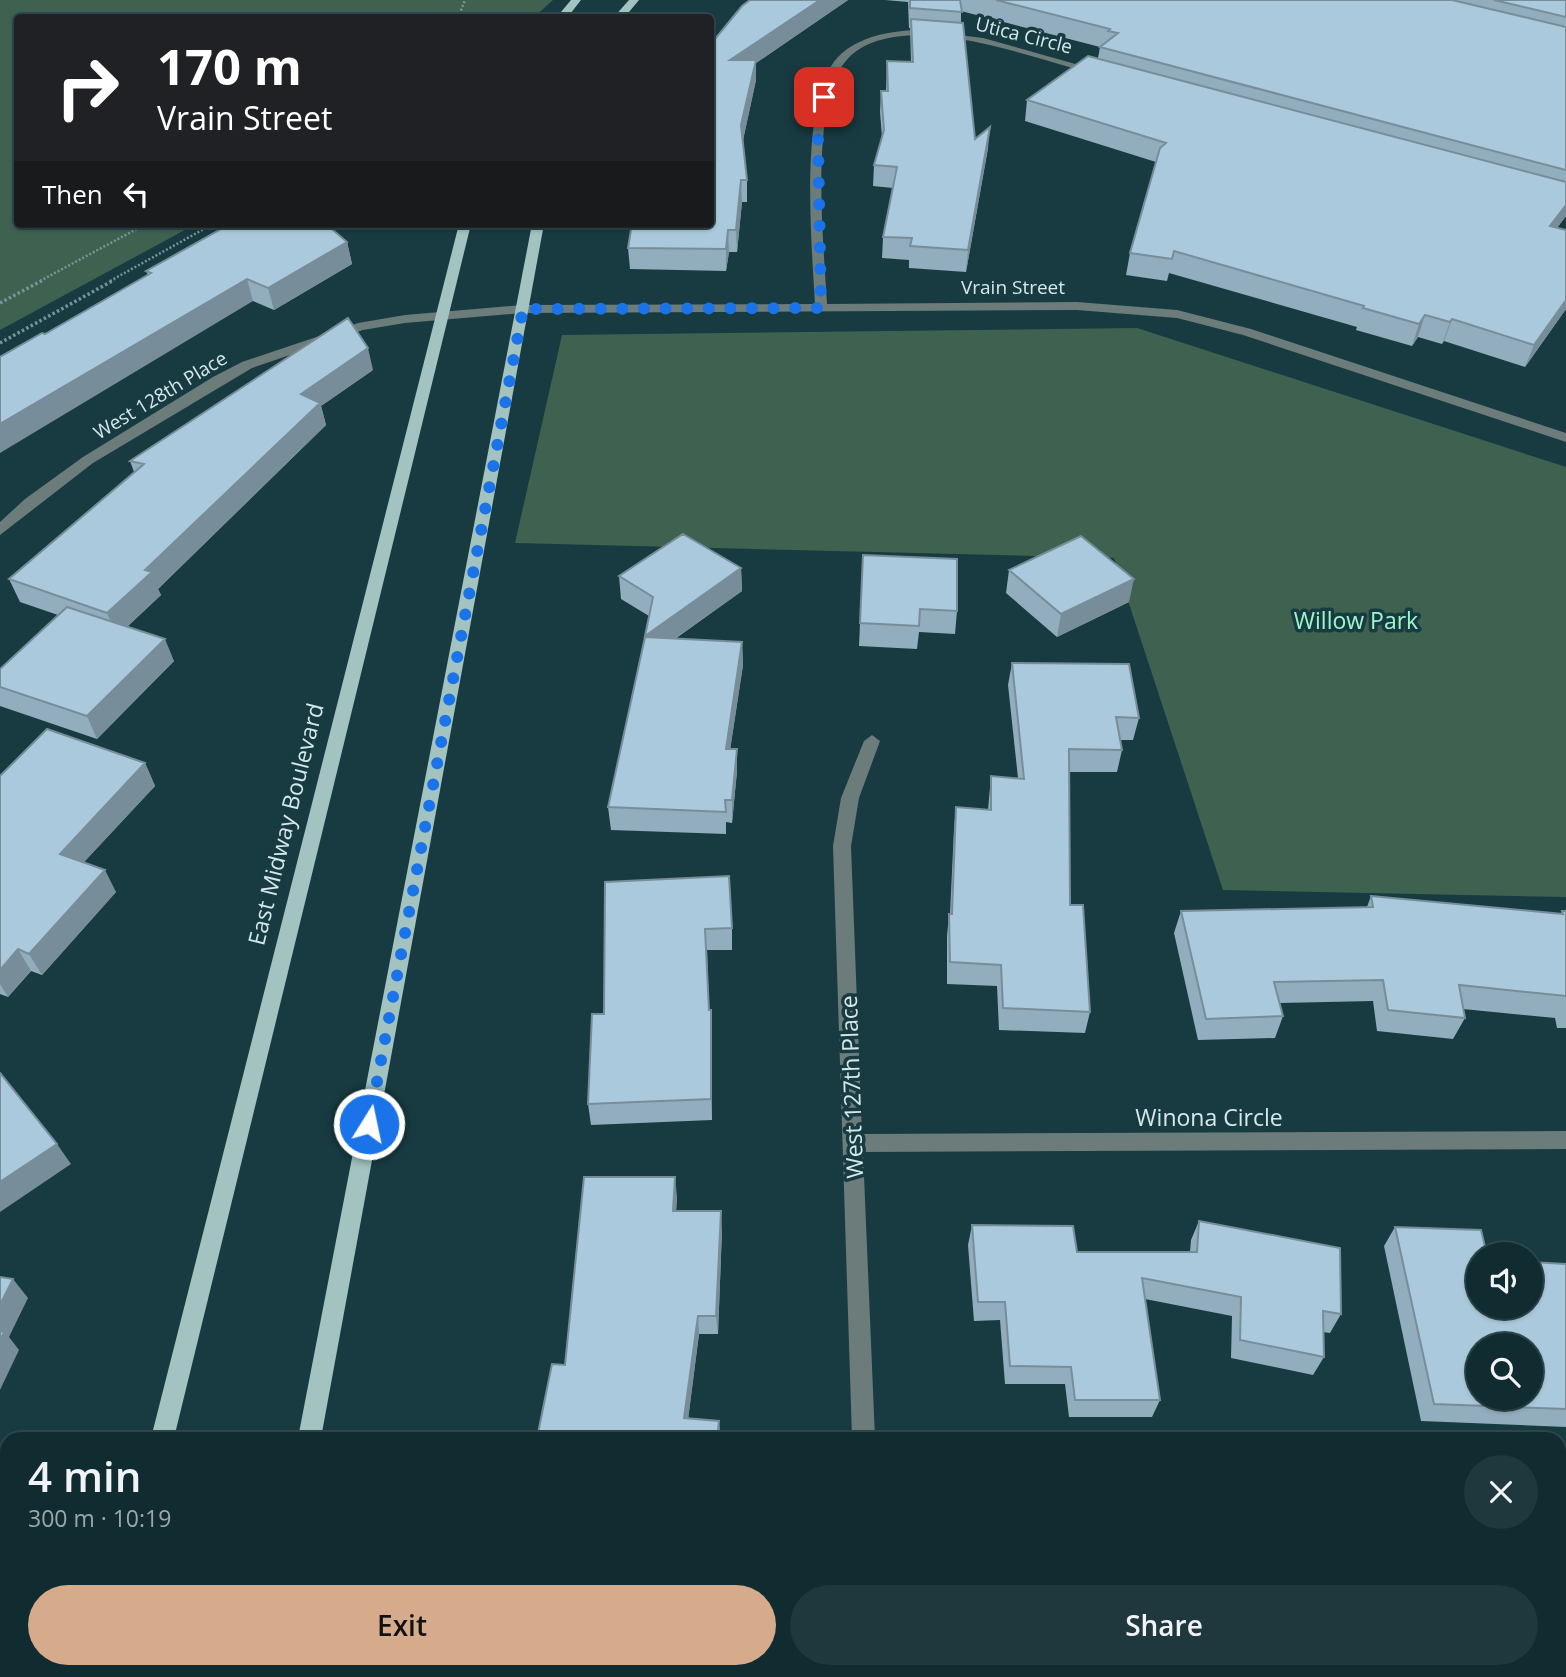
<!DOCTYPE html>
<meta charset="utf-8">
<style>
:root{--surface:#112c31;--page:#1e383d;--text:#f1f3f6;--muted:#9ca7ab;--line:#30484d;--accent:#d6ab8b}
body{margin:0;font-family:"Open Sans",sans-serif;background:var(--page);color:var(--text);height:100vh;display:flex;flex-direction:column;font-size:26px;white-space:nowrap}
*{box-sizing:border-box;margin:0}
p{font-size:23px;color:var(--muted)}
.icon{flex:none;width:38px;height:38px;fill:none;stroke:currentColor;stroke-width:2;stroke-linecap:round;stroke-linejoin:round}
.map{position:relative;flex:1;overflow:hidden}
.details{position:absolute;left:0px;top:1432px;width:1566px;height:247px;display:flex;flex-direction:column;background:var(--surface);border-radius:21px 21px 0 0;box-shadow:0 2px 5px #0004,0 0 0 2px var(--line)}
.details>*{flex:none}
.top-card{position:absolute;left:14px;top:14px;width:700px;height:214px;border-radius:7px;box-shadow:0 2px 5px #0004,0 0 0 2px var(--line);background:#202124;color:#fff;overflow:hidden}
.tools{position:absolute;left:1466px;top:1242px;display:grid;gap:14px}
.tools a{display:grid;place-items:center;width:77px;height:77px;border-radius:50%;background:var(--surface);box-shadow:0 2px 5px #0004,0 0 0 2px var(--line);font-size:35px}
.pin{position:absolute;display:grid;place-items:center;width:60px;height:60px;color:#fff;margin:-30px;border-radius:14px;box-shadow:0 4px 10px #0006}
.me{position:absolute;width:77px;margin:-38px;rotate:10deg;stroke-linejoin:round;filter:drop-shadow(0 0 5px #0008)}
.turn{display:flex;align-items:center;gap:24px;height:147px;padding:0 28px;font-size:32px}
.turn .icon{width:91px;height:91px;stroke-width:2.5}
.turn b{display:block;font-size:49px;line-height:60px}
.then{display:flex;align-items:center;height:66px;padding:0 28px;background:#0003;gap:14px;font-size:26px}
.round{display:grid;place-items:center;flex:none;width:74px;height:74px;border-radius:37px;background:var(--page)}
.head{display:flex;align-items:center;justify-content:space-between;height:119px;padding:0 28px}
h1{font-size:42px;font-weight:600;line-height:52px}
.primary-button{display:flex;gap:14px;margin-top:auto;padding:14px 28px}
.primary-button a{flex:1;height:80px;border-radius:42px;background:var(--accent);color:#111;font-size:28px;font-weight:600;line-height:80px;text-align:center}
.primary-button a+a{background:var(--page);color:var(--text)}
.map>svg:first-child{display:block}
</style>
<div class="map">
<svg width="1566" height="1677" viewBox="0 0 1566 1677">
<rect width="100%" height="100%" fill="#173b41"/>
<path fill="#3f6150" d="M 0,0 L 553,0 L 533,18 L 18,18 L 18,224 L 196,224 L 0,330 Z
M 1137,328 L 1566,467 L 1566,897 L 1223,890 L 1114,558 L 515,543 L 562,335 Z"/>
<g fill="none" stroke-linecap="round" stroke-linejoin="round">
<path stroke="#789499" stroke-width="2.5" stroke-dasharray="2 2" stroke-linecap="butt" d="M 458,18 L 465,0
M 40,281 L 146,224
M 110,281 L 213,224"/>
<path stroke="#789499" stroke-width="3.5" stroke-dasharray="2.5 2.5" stroke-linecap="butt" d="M 0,303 L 43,280
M 0,343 L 114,280"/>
<path fill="#6c7c7a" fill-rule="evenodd" d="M 918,30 L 983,38 L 1100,71 L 1095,74 C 1045,61 996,43 945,37 C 913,33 867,34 845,62 C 809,106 824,247 827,304 L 1077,302 L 1177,310 L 1251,329 L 1566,433 L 1566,442 L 1243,335 L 1177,318 L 1077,310 L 522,313 L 405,323 L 363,330 L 252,368 L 93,463 L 0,535 L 0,522 L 25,499 L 83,457 L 213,377 L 242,362 L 358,323 L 405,315 L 522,305 L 815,304 C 812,247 798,99 838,57 C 859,36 890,31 918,30 Z
M 872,735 L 880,741 L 859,798 L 851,846 L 862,1134 L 1566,1131 L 1566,1149 L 863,1152 L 875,1438 L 852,1438 L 833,846 L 841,798 L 864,741 Z
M 859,1671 L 885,1671 L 885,1677 L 859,1677 Z"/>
<path fill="#a2c3bf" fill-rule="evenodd" d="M 571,0 L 581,0 L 567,18 L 556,18 Z
M 629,0 L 639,0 L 624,18 L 613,18 Z
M 459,224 L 471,224 L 174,1438 L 151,1438 Z
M 532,224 L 544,224 L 321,1438 L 298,1438 Z
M 92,1671 L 118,1671 L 116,1677 L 90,1677 Z
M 251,1671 L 277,1671 L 276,1677 L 250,1677 Z"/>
</g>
<path fill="#92adbd" d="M 750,0 L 848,0 L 756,63 L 756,80 L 743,140 L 747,180 L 747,202 L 742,202 L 737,252 L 729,252 L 726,271 L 630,269 L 628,248 Z
M 885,0 L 1566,0 L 1566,216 L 1557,228 L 1566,230 L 1566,309 L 1525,367 L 1444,341 L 1442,344 L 1418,337 L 1412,346 L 1356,330 L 1357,327 L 1169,273 L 1167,281 L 1126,275 L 1130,253 L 1156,162 L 1025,121 L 1027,100 L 1098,58 L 1100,47 L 961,11 L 961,23 L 975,139 L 988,148 L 966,272 L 909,268 L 909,260 L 882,258 L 883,237 L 893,188 L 873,186 L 874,165 L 882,137 L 880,112 L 881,91 L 886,91 L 887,61 L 911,61 L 910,28 L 909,28 L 908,2 Z
M 347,242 L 352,264 L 274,310 L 253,301 L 45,334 L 148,275 L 146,271 Z
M 373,370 L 321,406 L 326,425 L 158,589 L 161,595 L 127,627 L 174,661 L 97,739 L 0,706 L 0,669 L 58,615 L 20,602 L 9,579 L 134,472 L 130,461 Z
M 863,555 L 957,611 L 955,634 L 919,632 L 917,649 L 859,646 Z
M 741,568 L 742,591 L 675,639 L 742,642 L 743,665 L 730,749 L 737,749 L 737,771 L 732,823 L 726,822 L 726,834 L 611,830 L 608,807 L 649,616 L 621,599 L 619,576 Z
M 1009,570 L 1129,602 L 1057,637 L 1006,593 Z
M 1012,663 L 1139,718 L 1133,740 L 1120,740 L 1122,750 L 1117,772 L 1069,772 L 1070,905 L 1090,1012 L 1085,1033 L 999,1030 L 997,986 L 947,984 L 947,936 L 949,914 L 950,914 L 954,829 L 956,807 L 988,810 L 991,776 L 1018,778 L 1008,685 Z
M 145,763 L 155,786 L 84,862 L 116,892 L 42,975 L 31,971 L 8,997 L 0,994 L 0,776 Z
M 605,882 L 732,928 L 732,950 L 707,950 L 709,1010 L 711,1010 L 712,1032 L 712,1120 L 591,1125 L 588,1104 L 604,1014 Z
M 1371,896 L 1561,914 L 1562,911 L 1566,911 L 1566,1028 L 1557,1028 L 1555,1018 L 1463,1009 L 1465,1018 L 1453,1039 L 1377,1031 L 1373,1001 L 1280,1003 L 1283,1016 L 1275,1038 L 1198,1040 L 1174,933 L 1181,911 L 1367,907 Z
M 677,1197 L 676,1211 L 722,1230 L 718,1334 L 699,1334 L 688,1419 L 721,1438 L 565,1365 Z
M 1199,1221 L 1341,1314 L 1330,1333 L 1323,1332 L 1324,1357 L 1313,1375 L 1231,1358 L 1232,1316 L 1145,1299 L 1160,1400 L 1152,1417 L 1069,1417 L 1065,1384 L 1005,1384 L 1000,1320 L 974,1321 L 968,1245 L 972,1225 L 1077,1252 L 1190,1252 L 1191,1240 Z
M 1395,1227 L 1479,1307 L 1566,1264 L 1566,1427 L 1421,1421 L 1384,1246 Z
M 1047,1671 L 1164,1671 L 1165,1677 L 1048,1677 Z
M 1283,1671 L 1431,1671 L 1432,1677 L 1283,1677 Z
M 1495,1671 L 1559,1671 L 1566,1677 L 1496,1677 Z"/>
<path fill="#778d9a" d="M 820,0 L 848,0 L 756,63 L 756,80 L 742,145 L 730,60 Z
M 990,127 L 988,148 L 966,272 L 968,250 Z
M 741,180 L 742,202 L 737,252 L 736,230 Z
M 1566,205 L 1566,216 L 1542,247 L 1550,226 Z
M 728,230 L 729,252 L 726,271 L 726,249 Z
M 347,242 L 352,264 L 274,310 L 268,288 Z
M 247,279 L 253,301 L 0,453 L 0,424 Z
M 1566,300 L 1566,309 L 1525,367 L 1534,345 Z
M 1425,315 L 1418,337 L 1412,346 L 1419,324 Z
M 1452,319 L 1444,341 L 1442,344 L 1450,322 Z
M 368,348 L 373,370 L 321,406 L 326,425 L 158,589 L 161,595 L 117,636 L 107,613 L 301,394 Z
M 741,568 L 742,591 L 647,658 L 645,636 Z
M 1134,579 L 1129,602 L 1057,637 L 1061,614 Z
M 165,639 L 174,661 L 97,739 L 87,716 Z
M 742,642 L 743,665 L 727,771 L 726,749 Z
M 737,749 L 737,771 L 732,823 L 732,800 Z
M 145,763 L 155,786 L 71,876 L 60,854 Z
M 105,870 L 116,892 L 42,975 L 29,954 Z
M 18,949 L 31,971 L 8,997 L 0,984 L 0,970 Z
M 711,1010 L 712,1032 L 712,1120 L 711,1099 Z
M 57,1144 L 71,1164 L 0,1212 L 0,1182 Z
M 675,1177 L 677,1197 L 675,1231 L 673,1211 Z
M 721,1211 L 722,1230 L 718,1334 L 716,1316 Z
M 13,1279 L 28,1298 L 9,1337 L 19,1350 L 0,1390 L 0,1305 Z
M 698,1316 L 699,1334 L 686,1436 L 684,1418 Z
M 719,1421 L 721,1438 L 717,1438 Z
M 701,1671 L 706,1671 L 705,1677 L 700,1677 Z"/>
<path fill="#aac9dc" stroke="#778d9a" stroke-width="2" fill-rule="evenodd" d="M 750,0 L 820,0 L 730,60 L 756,60 L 741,125 L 747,180 L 741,180 L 736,230 L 728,230 L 726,249 L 628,248 L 632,224 L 710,224 L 710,45 L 742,6 Z
M 910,0 L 960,0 L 962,12 L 910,8 Z
M 996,0 L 1452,0 L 1566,27 L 1566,170 L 1100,47 L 1118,33 L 1108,31 L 1110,29 Z
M 1494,0 L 1566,0 L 1566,17 Z
M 911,19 L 963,23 L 975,139 L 990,127 L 968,250 L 910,246 L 912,238 L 883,237 L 897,167 L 874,165 L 884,130 L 881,91 L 888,91 L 887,61 L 913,62 Z
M 1088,56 L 1566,182 L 1566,205 L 1550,226 L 1566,230 L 1566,300 L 1534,345 L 1452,319 L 1450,322 L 1425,315 L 1419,324 L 1363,308 L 1364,306 L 1174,251 L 1172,259 L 1130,253 L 1160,148 L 1166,143 L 1027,100 Z
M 238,224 L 326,224 L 347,242 L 268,288 L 247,279 L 0,424 L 0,357 L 42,333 L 45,334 L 151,273 L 146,271 L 223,228 Z
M 348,318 L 368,348 L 301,394 L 320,403 L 145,570 L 152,572 L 107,613 L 9,579 L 144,464 L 130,461 Z
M 683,534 L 741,568 L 645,636 L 653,597 L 619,576 Z
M 1081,536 L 1134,579 L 1061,614 L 1009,570 Z
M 863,555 L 957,559 L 957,611 L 920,609 L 919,626 L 860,623 Z
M 67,607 L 165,639 L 87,716 L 0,687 L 0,669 Z
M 645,637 L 742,642 L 726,749 L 737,749 L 732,800 L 725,800 L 726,812 L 608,807 Z
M 1012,663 L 1129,664 L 1139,718 L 1116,717 L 1122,750 L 1069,749 L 1070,905 L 1083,905 L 1090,1012 L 1003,1008 L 1001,965 L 950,962 L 949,914 L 952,914 L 956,807 L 991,810 L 991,776 L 1024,779 Z
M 47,729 L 145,763 L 60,854 L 105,870 L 29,954 L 18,949 L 0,970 L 0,776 Z
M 729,876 L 732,928 L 705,929 L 709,1010 L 711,1010 L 711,1099 L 588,1104 L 592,1014 L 604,1014 L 605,882 Z
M 1371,896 L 1563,914 L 1562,911 L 1566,911 L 1566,996 L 1459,985 L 1465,1018 L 1388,1010 L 1383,980 L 1274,982 L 1283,1016 L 1206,1019 L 1181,911 L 1373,907 Z
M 0,1073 L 57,1144 L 0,1182 Z
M 584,1177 L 675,1177 L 673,1211 L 721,1211 L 716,1316 L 698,1316 L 684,1418 L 719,1421 L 717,1438 L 537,1438 L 552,1364 L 565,1365 Z
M 1199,1221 L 1340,1248 L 1341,1314 L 1323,1311 L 1324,1357 L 1240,1340 L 1241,1297 L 1142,1278 L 1160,1400 L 1075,1400 L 1071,1367 L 1010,1366 L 1005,1302 L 978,1302 L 972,1225 L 1073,1226 L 1077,1252 L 1197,1252 Z
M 1395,1227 L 1481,1230 L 1487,1255 L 1479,1255 L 1479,1307 L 1531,1307 L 1531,1262 L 1566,1264 L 1566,1409 L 1434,1404 ZM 1479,1346 L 1531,1346 L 1531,1398 L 1479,1398 Z
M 0,1277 L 13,1279 L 0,1305 Z
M 0,1331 L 4,1332 L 0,1340 Z
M 1559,1636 L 1566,1637 L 1566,1677 L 1513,1677 L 1513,1671 L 1559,1671 Z
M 540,1671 L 701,1671 L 700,1677 L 539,1677 Z
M 1054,1671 L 1164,1671 L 1165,1677 L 1054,1677 Z
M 1295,1671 L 1431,1671 L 1432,1677 L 1295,1677 Z"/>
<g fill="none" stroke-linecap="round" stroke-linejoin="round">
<path stroke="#1a73e8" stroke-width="12" stroke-dasharray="0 21.6" d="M 369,1124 L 523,309 L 821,308 L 818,139 L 824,97"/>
</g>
<g text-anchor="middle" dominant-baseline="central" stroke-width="7" stroke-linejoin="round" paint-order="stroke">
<g font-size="19" fill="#d5e8ec" stroke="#173b41">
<text transform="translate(1024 35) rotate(14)">Utica Circle</text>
<text x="1013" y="287">Vrain Street</text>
<text transform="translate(160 395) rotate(-31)">West 128th Place</text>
</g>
<g font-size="23" fill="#9ef7ca" stroke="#173b41">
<text x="1356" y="620">Willow Park</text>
</g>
<g font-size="23" fill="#d5e8ec" stroke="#173b41">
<text transform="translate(285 824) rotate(-76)">East Midway Boulevard</text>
<text transform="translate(851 1087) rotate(-92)">West 127th Place</text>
<text x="1209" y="1117">Winona Circle</text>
</g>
</g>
</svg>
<div class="tools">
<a><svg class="icon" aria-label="sound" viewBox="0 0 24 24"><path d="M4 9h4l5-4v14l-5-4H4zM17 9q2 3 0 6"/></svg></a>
<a><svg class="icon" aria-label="search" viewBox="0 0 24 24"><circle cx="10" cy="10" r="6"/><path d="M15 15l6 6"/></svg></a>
</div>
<div class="pin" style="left:824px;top:97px;background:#d93025"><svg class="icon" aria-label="arrive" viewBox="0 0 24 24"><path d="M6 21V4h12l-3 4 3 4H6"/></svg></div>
<svg class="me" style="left:369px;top:1124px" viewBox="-20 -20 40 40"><circle r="17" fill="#1a73e8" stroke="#fff" stroke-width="3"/><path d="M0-11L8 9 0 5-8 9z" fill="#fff"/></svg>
<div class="top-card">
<div class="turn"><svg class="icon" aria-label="right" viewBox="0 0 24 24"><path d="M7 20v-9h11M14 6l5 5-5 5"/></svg><div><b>170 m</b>Vrain Street</div></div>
<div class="then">Then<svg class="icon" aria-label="left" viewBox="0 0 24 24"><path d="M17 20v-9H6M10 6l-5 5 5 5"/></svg></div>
</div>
<section class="details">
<div class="head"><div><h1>4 min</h1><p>300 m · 10:19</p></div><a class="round"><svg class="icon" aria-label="close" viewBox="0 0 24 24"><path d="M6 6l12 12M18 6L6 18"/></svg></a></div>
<div class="primary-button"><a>Exit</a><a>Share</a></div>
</section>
</div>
